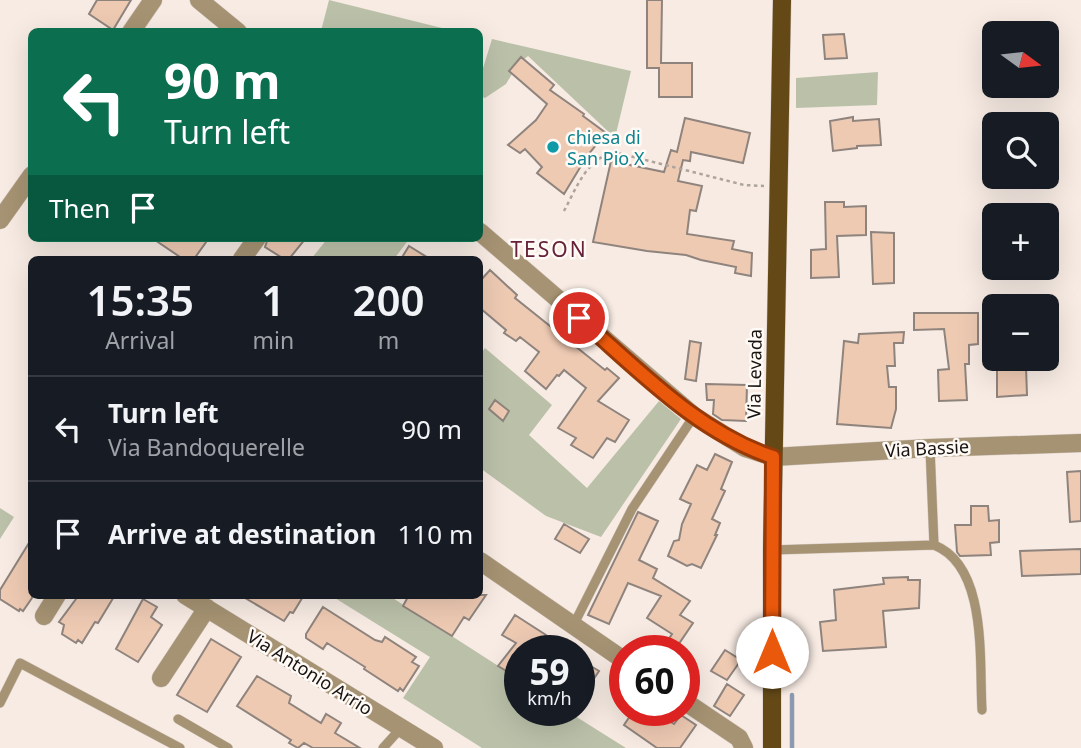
<!DOCTYPE html>
<meta charset="utf-8">
<style>
:root{--surface:#171b24;--page:#20242c;--text:#f1f3f6;--muted:#9ea1a6;--line:#363941}
body{margin:0;font-family:"Noto Sans",sans-serif;background:var(--page);color:var(--text);height:100vh;display:flex;flex-direction:column;font-size:26px;white-space:nowrap}
*{box-sizing:border-box;margin:0}
p{font-size:23px;color:var(--muted)}
.icon{flex:none;width:38px;height:38px;fill:none;stroke:currentColor;stroke-width:2;stroke-linecap:round;stroke-linejoin:round}
.map{position:relative;flex:1;overflow:hidden}
.sheet{position:absolute;left:28px;top:256px;width:455px;height:343px;display:flex;flex-direction:column;background:var(--surface);border-radius:10px;box-shadow:0 7px 28px #0002}
.sheet>*{flex:none}
.banner{position:absolute;left:28px;top:28px;width:455px;height:214px;border-radius:10px;box-shadow:0 7px 28px #0002;background:#0b6e4f;color:#fff;overflow:hidden}
.needle{width:46px;rotate:105deg}
.buttons{position:absolute;left:982px;top:21px;display:grid;gap:14px}
.buttons a{display:grid;place-items:center;width:77px;height:77px;border-radius:10px;background:var(--surface);box-shadow:0 7px 28px #0002;font-size:35px}
.speed{position:absolute;left:504px;top:635px;display:flex;gap:14px;font-size:35px;font-weight:700;text-align:center}
.speed>*{display:grid;place-content:center;width:91px;height:91px;border-radius:50%;background:var(--surface);box-shadow:0 7px 28px #0002;line-height:1}
.speed small{font-size:18px;font-weight:400}
.speed .limit{border:10px solid #d22;background:#fff;color:#111}
.pin{position:absolute;display:grid;place-items:center;width:60px;height:60px;color:#fff;margin:-30px;border:4px solid #fff;border-radius:50%;box-shadow:0 2px 7px #0007}
.me{position:absolute;width:77px;margin:-38px;rotate:0deg;stroke-linejoin:round;filter:drop-shadow(0 0 5px #0008)}
.turn{display:flex;align-items:center;gap:24px;height:147px;padding:0 21px;font-size:32px}
.turn .icon{width:91px;height:91px;stroke-width:2.5}
.turn b{display:block;font-size:49px;line-height:60px}
.then{display:flex;align-items:center;height:66px;padding:0 21px;background:#0003;gap:14px;font-size:26px}
.eta{display:flex;justify-content:space-evenly;align-items:center;height:119px;text-align:center}
.eta b{font-size:42px;font-weight:600;line-height:49px}
ul{padding:0;list-style:none}
li{display:flex;align-items:center;gap:21px;height:105px;padding:0 21px;border-top:2px solid var(--line)}
li div{flex:1}
li b{display:block;font-size:26px}
li em{font-style:normal}
.map>svg:first-child{display:block}
</style>
<div class="map">
<svg width="1081" height="748" viewBox="0 0 1081 748">
<rect width="100%" height="100%" fill="#f7ebe3"/>
<path fill="#bbc1a9" d="M 329,0 L 454,31 L 321,31 Z
M 492,39 L 631,71 L 615,138 L 528,56 L 518,64 L 506,84 L 485,98 L 480,96 L 480,78 Z
M 878,72 L 877,105 L 796,108 L 796,78 Z
M 328,238 L 410,238 L 394,259 L 311,259 Z
M 485,348 L 552,405 L 529,435 L 587,488 L 659,401 L 681,419 L 601,537 L 546,516 L 480,468 L 480,355 Z
M 0,508 L 14,517 L 0,539 Z
M 330,595 L 388,595 L 520,680 L 520,710 L 567,711 L 626,748 L 482,748 L 403,698 L 430,657 Z"/>
<g fill="none" stroke-linecap="round" stroke-linejoin="round">
<path stroke="#8b9aaf" stroke-width="4.5" d="M 792,695 L 792,748"/>
</g>
<path fill="#eecab3" stroke="#8f847d" stroke-width="2" d="M 97,0 L 131,0 L 113,30 L 89,14 Z
M 647,0 L 662,0 L 661,63 L 692,63 L 692,97 L 659,97 L 659,68 L 647,68 Z
M 844,34 L 847,58 L 825,59 L 823,35 Z
M 521,57 L 554,85 L 550,90 L 584,114 L 583,116 L 606,133 L 587,156 L 564,194 L 537,173 L 542,167 L 525,149 L 520,153 L 508,145 L 536,120 L 547,104 L 509,71 Z
M 853,117 L 853,121 L 879,119 L 881,145 L 857,146 L 857,148 L 833,151 L 830,121 Z
M 685,118 L 750,133 L 743,163 L 691,152 L 690,161 L 683,160 L 678,181 L 702,186 L 696,211 L 690,210 L 687,234 L 734,241 L 732,249 L 752,253 L 751,276 L 735,273 L 736,267 L 701,260 L 686,255 L 647,251 L 593,242 L 611,161 L 664,172 L 671,150 L 677,152 Z
M 825,202 L 844,202 L 844,207 L 866,206 L 866,235 L 837,236 L 839,277 L 811,278 L 811,250 L 826,249 Z
M 871,232 L 894,233 L 894,283 L 873,284 Z
M 152,238 L 209,238 L 194,259 L 183,259 Z
M 268,238 L 306,238 L 289,259 L 284,259 L 265,247 Z
M 409,246 L 430,259 L 401,259 Z
M 490,270 L 517,295 L 515,298 L 605,370 L 607,368 L 619,378 L 598,401 L 629,420 L 615,442 L 607,438 L 593,458 L 571,445 L 576,438 L 558,428 L 586,388 L 564,370 L 559,376 L 557,375 L 546,389 L 525,371 L 539,352 L 520,337 L 516,341 L 504,333 L 506,330 L 480,308 L 480,281 Z
M 914,313 L 978,313 L 978,344 L 969,345 L 969,364 L 965,364 L 967,400 L 939,401 L 938,370 L 949,369 L 944,329 L 914,330 Z
M 904,332 L 903,343 L 894,343 L 895,366 L 887,366 L 889,387 L 896,387 L 896,409 L 891,428 L 837,424 L 844,341 L 858,343 L 859,334 Z
M 690,341 L 701,343 L 696,381 L 685,379 Z
M 1026,367 L 1027,395 L 997,397 L 997,369 Z
M 706,384 L 747,385 L 746,421 L 722,420 L 713,414 L 714,400 L 707,400 Z
M 495,400 L 509,411 L 503,421 L 489,409 Z
M 715,454 L 732,462 L 721,489 L 725,491 L 712,519 L 720,523 L 715,535 L 717,535 L 701,568 L 692,564 L 687,566 L 668,556 L 674,541 L 679,540 L 682,524 L 691,504 L 680,499 L 697,465 L 707,470 Z
M 1081,471 L 1081,521 L 1070,522 L 1067,472 Z
M 971,506 L 988,506 L 989,521 L 999,520 L 999,542 L 990,543 L 991,555 L 960,556 L 957,552 L 955,525 L 971,525 Z
M 638,512 L 658,521 L 639,560 L 657,569 L 653,578 L 690,601 L 680,615 L 693,623 L 674,651 L 661,651 L 672,634 L 647,618 L 661,596 L 628,583 L 609,624 L 588,615 Z
M 564,524 L 589,539 L 580,553 L 555,539 Z
M 32,538 L 32,598 L 23,611 L 20,609 L 19,611 L 0,599 L 0,590 Z
M 1081,549 L 1081,574 L 1022,576 L 1020,551 Z
M 908,577 L 908,580 L 920,580 L 919,608 L 883,611 L 886,647 L 823,651 L 820,622 L 836,620 L 834,590 L 884,584 L 883,578 Z
M 79,595 L 115,595 L 98,623 L 95,622 L 82,643 L 78,640 L 76,643 L 62,634 L 64,625 L 59,622 Z
M 240,595 L 304,595 L 293,613 L 290,612 L 284,621 Z
M 409,595 L 486,595 L 469,620 L 464,617 L 452,636 L 403,606 Z
M 143,599 L 157,607 L 151,617 L 162,625 L 138,662 L 116,649 Z
M 323,607 L 375,640 L 382,642 L 385,637 L 416,657 L 412,662 L 419,666 L 403,691 L 400,688 L 398,691 L 364,669 L 365,667 L 327,643 L 323,649 L 306,638 L 306,634 Z
M 515,615 L 546,635 L 535,651 L 520,651 L 520,679 L 498,666 L 516,643 L 502,635 Z
M 211,639 L 241,657 L 207,712 L 177,695 Z
M 725,650 L 741,660 L 727,680 L 711,671 Z
M 579,659 L 599,671 L 579,701 Z
M 257,676 L 291,696 L 289,703 L 321,723 L 326,714 L 341,723 L 335,733 L 360,748 L 313,748 L 304,743 L 298,748 L 289,743 L 291,740 L 237,706 Z
M 727,684 L 744,695 L 730,716 L 714,706 Z
M 634,710 L 652,710 L 674,724 L 681,715 L 696,725 L 680,748 L 657,748 L 624,725 Z"/>
<g fill="none" stroke-linecap="round" stroke-linejoin="round">
<defs>
<path id="service" d="M 930,448 L 934,545
M 772,550 L 934,545 C 988,566 979,661 982,710
M 573,626 L 632,509 L 694,416
M 0,703 L 20,663 L 180,748
M 178,719 L 228,748
M 383,748 L 401,728"/>
<path id="minor" d="M 199,0 L 238,32
M 131,32 L 153,0
M 0,220 L 32,175
M 480,232 L 694,416 L 745,448 L 773,457 L 930,448 L 1081,443
M 242,259 L 257,238
M 480,561 L 625,661
M 185,595 L 434,748
M 44,616 L 57,595
M 161,678 L 207,608
M 684,701 L 739,738 L 744,748"/>
<path id="primary" d="M 772,748 L 772,550 L 782,0"/>
</defs>
<use href="#service" stroke="#d3c8c1" stroke-width="10"/>
<use href="#minor" stroke="#d3c8c1" stroke-width="19"/>
<use href="#primary" stroke="#d3c8c1" stroke-width="19"/>
<path stroke="#ada49e" stroke-width="2.5" stroke-dasharray="3.5 3.5" stroke-linecap="butt" d="M 564,211 C 576,189 586,159 614,152 L 744,185 L 764,186"/>
<use href="#service" stroke="#a69373" stroke-width="9"/>
<use href="#minor" stroke="#a69373" stroke-width="18"/>
<use href="#primary" stroke="#644917" stroke-width="18"/>
</g>
<g fill="none" stroke-linecap="round" stroke-linejoin="round">
<defs>
<path id="route" d="M 579,318 C 639,370 697,432 773,457 L 772,652"/>
</defs>
<use href="#route" stroke="#983908" stroke-width="18"/>
<use href="#route" stroke="#ea580c" stroke-width="12"/>
</g>
<circle fill="#0f9aa8" stroke="#fffaf6" stroke-width="2.5" cx="553" cy="147" r="7"/>
<g text-anchor="middle" dominant-baseline="central" stroke-width="5" stroke-linejoin="round" paint-order="stroke">
<g font-size="18" fill="#0d838f" stroke="#fffaf6" text-anchor="start">
<text x="567" y="137">chiesa di<tspan x="567" dy="21">San Pio X</tspan></text>
</g>
<g font-size="18" fill="#171310" stroke="#fffaf6">
<text transform="translate(754 374) rotate(-89)">Via Levada</text>
<text transform="translate(927 448) rotate(-3)">Via Bassie</text>
<text transform="translate(310 672) rotate(32)">Via Antonio Arrio</text>
</g>
<g font-size="21" letter-spacing="2" fill="#662238" stroke="#fffaf6">
<text x="549" y="249">TESON</text>
</g>
</g>
</svg>
<div class="buttons">
<a><svg class="needle" viewBox="-14 -14 28 28"><path d="M0-13l5 13h-10z" fill="#e53935"/><path d="M0 13l5-13h-10z" fill="#9ea1a6"/></svg></a>
<a><svg class="icon" aria-label="search" viewBox="0 0 24 24"><circle cx="10" cy="10" r="6"/><path d="M15 15l6 6"/></svg></a>
<a>+</a>
<a>−</a>
</div>
<div class="speed"><div>59<small>km/h</small></div><div class="limit">60</div></div>
<div class="pin" style="left:579px;top:318px;background:#d93025"><svg class="icon" aria-label="arrive" viewBox="0 0 24 24"><path d="M6 21V4h12l-3 4 3 4H6"/></svg></div>
<svg class="me" style="left:772px;top:652px" viewBox="-20 -20 40 40"><circle r="19" fill="#fff"/><path d="M0-13L10 11 0 6-10 11z" fill="#ea580c"/></svg>
<div class="banner">
<div class="turn"><svg class="icon" aria-label="left" viewBox="0 0 24 24"><path d="M17 20v-9H6M10 6l-5 5 5 5"/></svg><div><b>90 m</b>Turn left</div></div>
<div class="then">Then<svg class="icon" aria-label="arrive" viewBox="0 0 24 24"><path d="M6 21V4h12l-3 4 3 4H6"/></svg></div>
</div>
<section class="sheet">
<div class="eta">
<div><b>15:35</b><p>Arrival</p></div>
<div><b>1</b><p>min</p></div>
<div><b>200</b><p>m</p></div>
</div>
<ul>
<li><svg class="icon" aria-label="left" viewBox="0 0 24 24"><path d="M17 20v-9H6M10 6l-5 5 5 5"/></svg><div><b>Turn left</b><p>Via Bandoquerelle</p></div><em>90 m</em></li>
<li><svg class="icon" aria-label="arrive" viewBox="0 0 24 24"><path d="M6 21V4h12l-3 4 3 4H6"/></svg><div><b>Arrive at destination</b></div><em>110 m</em></li>
</ul>
</section>
</div>
